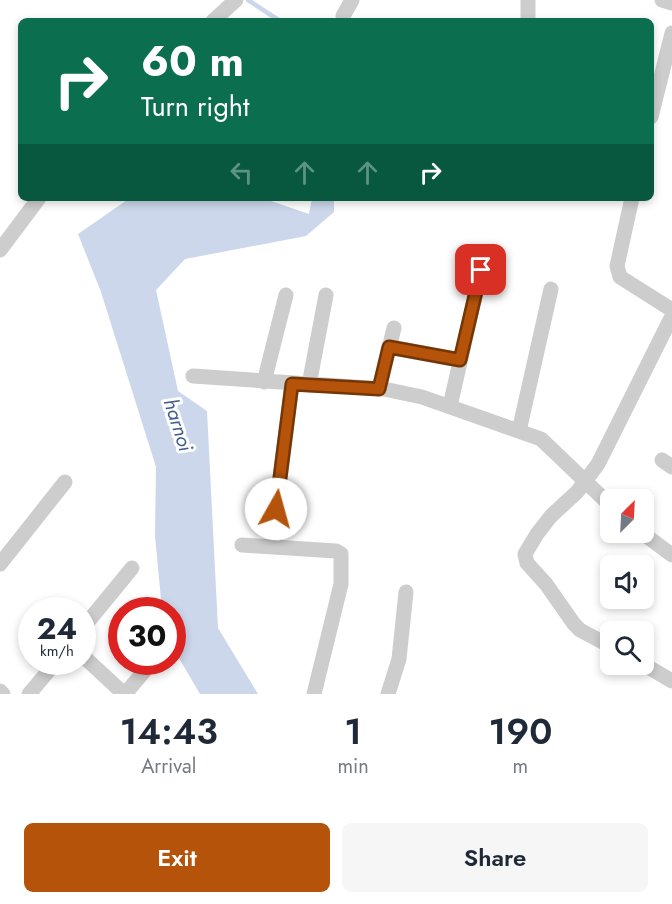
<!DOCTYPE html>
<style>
:root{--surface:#fff;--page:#f6f6f7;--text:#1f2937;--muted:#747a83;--accent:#b45309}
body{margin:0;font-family:Jost,sans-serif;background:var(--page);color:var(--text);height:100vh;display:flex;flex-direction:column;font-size:22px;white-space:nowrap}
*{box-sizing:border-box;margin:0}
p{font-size:20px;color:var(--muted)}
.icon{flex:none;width:33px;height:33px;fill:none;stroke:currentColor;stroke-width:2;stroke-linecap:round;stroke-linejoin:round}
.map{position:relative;height:694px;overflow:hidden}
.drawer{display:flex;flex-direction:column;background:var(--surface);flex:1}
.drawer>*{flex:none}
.hud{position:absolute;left:18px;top:18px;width:636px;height:183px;border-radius:9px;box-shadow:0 3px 9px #0003;background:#0b6e4f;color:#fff;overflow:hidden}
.needle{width:39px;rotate:24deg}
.controls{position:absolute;left:600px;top:489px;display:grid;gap:12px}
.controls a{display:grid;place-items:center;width:54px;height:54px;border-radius:9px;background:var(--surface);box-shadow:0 3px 9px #0003;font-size:30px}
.speed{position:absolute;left:18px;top:597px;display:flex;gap:12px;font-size:30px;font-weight:700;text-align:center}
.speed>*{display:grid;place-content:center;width:78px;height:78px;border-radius:50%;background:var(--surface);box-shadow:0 3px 9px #0003;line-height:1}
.speed small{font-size:15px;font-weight:400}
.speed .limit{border:9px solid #d22;background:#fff;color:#111}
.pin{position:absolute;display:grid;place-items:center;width:51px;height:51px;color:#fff;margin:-26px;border-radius:12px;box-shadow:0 3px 9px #0006}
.me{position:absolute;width:66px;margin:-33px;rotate:7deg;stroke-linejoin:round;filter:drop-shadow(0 0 4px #0008)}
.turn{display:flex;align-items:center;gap:21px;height:126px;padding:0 24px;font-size:27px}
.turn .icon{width:78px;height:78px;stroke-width:2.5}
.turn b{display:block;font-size:42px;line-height:51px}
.lanes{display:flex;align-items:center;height:57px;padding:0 24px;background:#0003;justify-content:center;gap:30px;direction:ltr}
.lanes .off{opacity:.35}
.eta{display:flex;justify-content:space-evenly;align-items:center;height:102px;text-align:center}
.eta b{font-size:36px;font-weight:600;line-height:42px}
.action{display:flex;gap:12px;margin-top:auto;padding:12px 24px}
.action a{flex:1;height:69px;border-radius:9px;background:var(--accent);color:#fff;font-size:24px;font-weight:600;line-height:69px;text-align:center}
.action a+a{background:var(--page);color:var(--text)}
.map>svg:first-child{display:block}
</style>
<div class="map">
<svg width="672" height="694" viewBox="0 0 672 694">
<rect width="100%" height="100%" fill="#fff"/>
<path fill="#ccd7eb" d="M 130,198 L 262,198 L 309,214 L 312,198 L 334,198 L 334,212 L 306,236 L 185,259 L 156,290 L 178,391 L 207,411 L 218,628 L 258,694 L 200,694 L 173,648 L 172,610 L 162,610 L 155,536 L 156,467 L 101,292 L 78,234 Z"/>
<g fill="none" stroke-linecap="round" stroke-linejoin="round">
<path stroke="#ccd7eb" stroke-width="4.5" d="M 248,0 L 280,21"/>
<path stroke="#cdcdcd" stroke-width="15" d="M 528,0 L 528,21
M 662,0 L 672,3
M 343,16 L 352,0
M 213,21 L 236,0
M 651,117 L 672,33
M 632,198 L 617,266 L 620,277 L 672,310
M 0,250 L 39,198
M 389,347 L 460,360
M 193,376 L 384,389 L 422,397 L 541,439 L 610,505
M 264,382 L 286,295
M 309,385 L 326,295
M 379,389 L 394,328
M 450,406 L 481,270
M 519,431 L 551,289
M 662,460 L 672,467
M 276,509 L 292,384
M 641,532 L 672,555
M 242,545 L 336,551 L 341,554 L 341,584 L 314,694
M 0,564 L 65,482
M 82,629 L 132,568
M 610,646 L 580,630 L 574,624 L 546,584 L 527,563 L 525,554 L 537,534 L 551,516 L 577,492 L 598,464 L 672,316
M 82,655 L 124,694
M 643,664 L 672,681
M 0,691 L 3,694
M 29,694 L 56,662
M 125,694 L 152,662
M 388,694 L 399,659 L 406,592"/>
</g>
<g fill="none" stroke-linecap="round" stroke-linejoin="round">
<defs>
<path id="route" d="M 276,509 L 292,384 L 379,389 L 389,347 L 460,360 L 481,270"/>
</defs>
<use href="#route" stroke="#753606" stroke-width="15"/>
<use href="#route" stroke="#b45309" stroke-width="10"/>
</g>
<g text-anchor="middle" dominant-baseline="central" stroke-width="6" stroke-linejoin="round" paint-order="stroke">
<g font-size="20" font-style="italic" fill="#415d8e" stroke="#fff">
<text transform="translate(178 425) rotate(72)">harnoi</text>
</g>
</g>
</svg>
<div class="controls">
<a><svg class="needle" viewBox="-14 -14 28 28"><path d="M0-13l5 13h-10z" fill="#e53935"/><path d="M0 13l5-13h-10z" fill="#747a83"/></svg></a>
<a><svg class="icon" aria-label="sound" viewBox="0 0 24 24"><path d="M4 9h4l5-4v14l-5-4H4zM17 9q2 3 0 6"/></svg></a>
<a><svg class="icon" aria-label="search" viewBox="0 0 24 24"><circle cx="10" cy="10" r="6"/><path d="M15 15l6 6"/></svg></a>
</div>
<div class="speed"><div>24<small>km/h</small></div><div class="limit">30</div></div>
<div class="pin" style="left:481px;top:270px;background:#d93025"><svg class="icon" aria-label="arrive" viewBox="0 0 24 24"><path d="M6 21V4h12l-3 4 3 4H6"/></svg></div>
<svg class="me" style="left:276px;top:509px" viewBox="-20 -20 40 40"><circle r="19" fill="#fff"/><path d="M0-13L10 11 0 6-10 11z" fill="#b45309"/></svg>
<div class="hud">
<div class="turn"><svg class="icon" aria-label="right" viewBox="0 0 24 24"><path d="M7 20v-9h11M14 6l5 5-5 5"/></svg><div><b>60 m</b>Turn right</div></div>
<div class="lanes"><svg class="icon off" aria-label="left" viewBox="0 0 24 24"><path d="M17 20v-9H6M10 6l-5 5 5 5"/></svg><svg class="icon off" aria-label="ahead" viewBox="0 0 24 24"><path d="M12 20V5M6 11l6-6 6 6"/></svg><svg class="icon off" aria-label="ahead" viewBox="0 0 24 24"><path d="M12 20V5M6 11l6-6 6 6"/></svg><svg class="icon" aria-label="right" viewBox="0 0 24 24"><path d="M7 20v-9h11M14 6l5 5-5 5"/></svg></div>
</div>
</div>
<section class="drawer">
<div class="eta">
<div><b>14:43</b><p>Arrival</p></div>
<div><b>1</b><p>min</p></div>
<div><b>190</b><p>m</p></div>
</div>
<div class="action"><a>Exit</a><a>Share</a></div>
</section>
